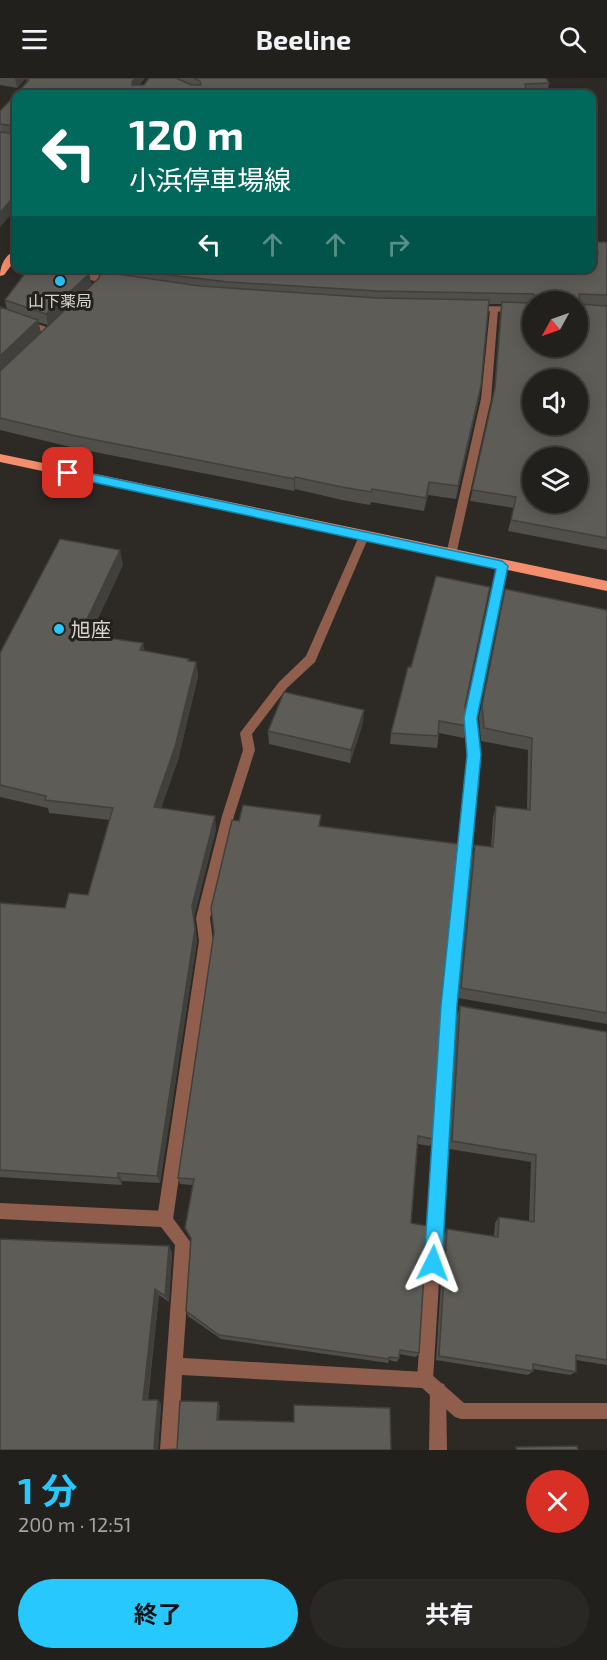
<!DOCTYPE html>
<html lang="ja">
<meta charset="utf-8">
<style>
:root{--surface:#22201c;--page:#2a2825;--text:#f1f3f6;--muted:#a2a3a3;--line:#3f3e3b;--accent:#26c8fe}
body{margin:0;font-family:"Exo 2","Noto Sans JP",sans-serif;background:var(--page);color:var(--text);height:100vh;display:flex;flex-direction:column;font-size:22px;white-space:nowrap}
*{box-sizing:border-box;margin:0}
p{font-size:20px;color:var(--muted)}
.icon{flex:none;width:33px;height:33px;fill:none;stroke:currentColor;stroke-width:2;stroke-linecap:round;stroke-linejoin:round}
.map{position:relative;height:1372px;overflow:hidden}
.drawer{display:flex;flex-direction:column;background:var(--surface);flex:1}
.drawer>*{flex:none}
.guide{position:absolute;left:12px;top:12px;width:584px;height:183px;border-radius:12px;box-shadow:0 3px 15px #0003,0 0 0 2px var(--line);background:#00695c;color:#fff;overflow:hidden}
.needle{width:39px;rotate:230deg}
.buttons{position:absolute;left:522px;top:213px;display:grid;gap:12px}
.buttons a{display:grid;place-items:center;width:66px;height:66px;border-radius:50%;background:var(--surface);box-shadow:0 3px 15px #0003,0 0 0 2px var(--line);font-size:30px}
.pin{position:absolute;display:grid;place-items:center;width:51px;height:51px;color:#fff;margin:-26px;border-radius:12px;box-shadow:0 3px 9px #0006}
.me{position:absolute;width:66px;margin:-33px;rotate:3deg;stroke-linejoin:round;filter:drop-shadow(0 0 4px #0008)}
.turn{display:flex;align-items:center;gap:21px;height:126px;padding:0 18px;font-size:27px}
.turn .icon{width:78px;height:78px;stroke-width:2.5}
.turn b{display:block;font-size:42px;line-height:51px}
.lanes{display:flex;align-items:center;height:57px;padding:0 18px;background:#0003;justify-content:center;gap:30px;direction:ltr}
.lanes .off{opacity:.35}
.round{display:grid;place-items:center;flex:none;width:63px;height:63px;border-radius:32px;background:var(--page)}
.summary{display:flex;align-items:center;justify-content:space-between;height:102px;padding:0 18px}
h1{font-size:36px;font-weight:700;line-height:45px;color:var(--accent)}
.primary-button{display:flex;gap:12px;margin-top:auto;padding:12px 18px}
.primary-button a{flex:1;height:69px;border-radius:36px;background:var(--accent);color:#111;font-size:24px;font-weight:700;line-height:69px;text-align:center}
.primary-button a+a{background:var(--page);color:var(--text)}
header{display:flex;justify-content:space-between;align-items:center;height:78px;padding:0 18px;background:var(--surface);font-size:27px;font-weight:700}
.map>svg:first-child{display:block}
</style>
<header><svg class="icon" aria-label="menu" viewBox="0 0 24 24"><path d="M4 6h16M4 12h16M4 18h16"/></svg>Beeline<svg class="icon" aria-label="search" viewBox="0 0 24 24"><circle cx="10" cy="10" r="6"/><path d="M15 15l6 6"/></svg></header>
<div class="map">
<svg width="607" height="1372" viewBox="0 0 607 1372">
<rect width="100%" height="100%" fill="#2d2a26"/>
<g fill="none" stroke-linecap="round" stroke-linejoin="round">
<path fill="#905e4d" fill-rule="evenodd" d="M 494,229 L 498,232 L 491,321 L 456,477 L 451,481 L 446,477 L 481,321 L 490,232 Z
M 0,233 L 52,251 L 53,253 L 46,255 L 0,239 Z
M 364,454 L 369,458 L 315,584 L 287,610 L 252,656 L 255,672 L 234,738 L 210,840 L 213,863 L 173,1141 L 170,1146 L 165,1149 L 160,1146 L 157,1141 L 199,863 L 196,840 L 222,738 L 243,672 L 240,655 L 279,604 L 306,578 L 359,458 Z
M 502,484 L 507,488 L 477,640 L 480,677 L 456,927 L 433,1302 L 431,1308 L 425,1310 L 419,1308 L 417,1302 L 442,927 L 468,677 L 465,640 L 497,488 Z
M 438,1304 L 444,1306 L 446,1312 L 447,1372 L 429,1372 L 430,1312 L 432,1306 Z"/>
<path fill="#905e4d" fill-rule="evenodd" d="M 63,190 L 76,190 L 117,203 C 106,210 74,197 63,190 Z
M 474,228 L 532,229 L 532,234 L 471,233 L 471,229 Z
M 0,1125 L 165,1133 L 170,1136 L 191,1165 L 183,1280 L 425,1294 L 431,1296 L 464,1325 L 607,1325 L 607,1341 L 461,1341 L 455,1339 L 422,1310 L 182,1297 L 178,1372 L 160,1372 L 175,1167 L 161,1149 L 0,1141 Z"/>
<path fill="#f48e6c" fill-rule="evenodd" d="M 16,172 L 16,181 L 4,197 L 0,198 C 0,187 6,176 16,172 Z
M 0,376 L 607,503 L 607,513 L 0,384 Z"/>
</g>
<path fill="#504f4a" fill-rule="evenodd" d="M 0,0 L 26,0 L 17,10 L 0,7 Z
M 27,0 L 145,0 L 139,7 L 144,7 L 149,0 L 546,0 L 549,5 L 547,16 L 16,16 L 16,130 L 0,149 L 0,33 L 27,5 L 26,1 Z
M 596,164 L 607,164 L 607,472 L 508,453 L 514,430 L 470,423 L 494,317 L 501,226 L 489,226 L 479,321 L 456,421 L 428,417 L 424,433 L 371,424 L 370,427 L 342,422 L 295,411 L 294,413 L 79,371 L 0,352 L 0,229 L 7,232 L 5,222 L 29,190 L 100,190 L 97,193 L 89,191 L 91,207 L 48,247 L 38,244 L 41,255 L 110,194 L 109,190 L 591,190 ZM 532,224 L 578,224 L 532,268 Z
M 123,487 L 90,557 L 145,573 L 196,584 L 198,598 L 178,682 L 161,730 L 216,751 L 194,839 L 197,863 L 160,1105 L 122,1103 L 122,1107 L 0,1099 L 0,825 L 65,830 L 88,817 L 110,742 L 49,735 L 48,730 L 0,719 L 0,575 Z
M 505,511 L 607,532 L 607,946 L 458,920 L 472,778 L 475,767 L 491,769 L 493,740 L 496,728 L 527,732 L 528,672 L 481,663 L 479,640 Z
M 465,628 L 467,648 L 464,660 L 439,655 L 437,670 L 390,666 L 391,655 Z
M 363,645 L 350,685 L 269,666 L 268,653 Z
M 239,743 L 321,749 L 442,918 L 433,1061 L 430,1068 L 418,1066 L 411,1145 L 419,1275 L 416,1279 L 399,1276 L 399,1280 L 397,1284 L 389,1282 L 388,1285 L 221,1261 L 188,1238 L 186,1233 L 191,1162 L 185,1150 L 193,1107 L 180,1106 L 178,1100 Z
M 460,928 L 607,954 L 607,1287 L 576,1282 L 576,1294 L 570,1297 L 533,1291 L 533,1293 L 528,1297 L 436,1282 L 444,1157 L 447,1151 L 494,1158 L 495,1145 L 499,1139 L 529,1143 L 531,1084 L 449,1071 L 457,938 Z
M 169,1168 L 172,1175 L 169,1224 L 159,1217 L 148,1322 L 158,1322 L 161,1326 L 158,1372 L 0,1372 Z"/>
<path fill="#41403c" d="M 15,0 L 26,0 L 17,10 Z
M 135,0 L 144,0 L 133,15 L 132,4 Z
M 16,116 L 16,130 L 0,149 L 0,135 Z
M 89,190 L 91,207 L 48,247 L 46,236 Z
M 38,242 L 41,255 L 0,294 L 0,278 Z
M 481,308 L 479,321 L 456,421 L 458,408 Z
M 295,399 L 295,411 L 294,413 L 294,401 Z
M 429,404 L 428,417 L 424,433 L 426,420 Z
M 120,472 L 123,487 L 84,570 L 80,556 Z
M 143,565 L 146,579 L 140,572 Z
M 196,584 L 198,598 L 178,682 L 157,742 L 154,729 Z
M 364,632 L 363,645 L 350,685 L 351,672 Z
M 215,738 L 216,751 L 194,839 L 197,863 L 160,1105 L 157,1098 L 192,828 Z
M 118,1095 L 122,1103 L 122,1107 L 118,1100 Z
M 169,1168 L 172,1175 L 169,1224 L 165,1218 Z
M 155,1211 L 159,1217 L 147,1325 L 143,1322 Z
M 158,1322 L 161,1326 L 158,1372 L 156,1372 L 154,1370 Z
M 218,1324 L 220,1328 L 219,1344 L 217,1342 Z"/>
<path fill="#5d5c56" stroke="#41403c" stroke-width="1.5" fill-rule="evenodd" d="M 27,0 L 135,0 L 132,4 L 132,7 L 144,7 L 149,0 L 176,0 L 191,7 L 201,7 L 200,3 L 194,0 L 546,0 L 549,5 L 525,6 L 527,16 L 16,16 L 16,116 L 0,135 L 0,54 L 15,56 L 14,48 L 0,46 L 0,33 L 29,2 L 26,1 Z
M 596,164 L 607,164 L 607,217 L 579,216 L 580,226 L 607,228 L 607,460 L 511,442 L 516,419 L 472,412 L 495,310 L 502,224 L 532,225 L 532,268 L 578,268 L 578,224 L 536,224 L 536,223 L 534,216 L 377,213 L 228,204 L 145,194 L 132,190 L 591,190 L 591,175 L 598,176 ZM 532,302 L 578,302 L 578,346 L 532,346 ZM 532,380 L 578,380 L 578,424 L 532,424 Z
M 29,190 L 89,190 L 89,196 L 46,236 L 5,222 Z
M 101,192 L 117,196 L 200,208 L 377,220 L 489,222 L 481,308 L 458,408 L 429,404 L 426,420 L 372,411 L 371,414 L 342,409 L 295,399 L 294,401 L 76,358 L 0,340 L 0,293 L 99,200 Z
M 0,229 L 38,242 L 0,278 Z
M 60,461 L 120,472 L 80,556 L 143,565 L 140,572 L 189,581 L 188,583 L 196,584 L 175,669 L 154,729 L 215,738 L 192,828 L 195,851 L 157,1098 L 118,1095 L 118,1100 L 0,1092 L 0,825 L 65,830 L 69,815 L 88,817 L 113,730 L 45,722 L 46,718 L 0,707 L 0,575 Z
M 436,498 L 490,509 L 465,628 L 467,648 L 439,643 L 438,658 L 391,655 L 408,589 L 411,589 Z
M 505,511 L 607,532 L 607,935 L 461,910 L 475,767 L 493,769 L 496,728 L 530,732 L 532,660 L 484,650 L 482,627 Z
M 284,614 L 364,632 L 351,672 L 268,653 Z
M 243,727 L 321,737 L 319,748 L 458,766 L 442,918 L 433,1061 L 418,1058 L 411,1145 L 427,1148 L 419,1275 L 400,1272 L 399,1280 L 389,1279 L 389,1281 L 219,1257 L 186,1233 L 191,1160 L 185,1150 L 194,1101 L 178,1100 L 214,854 L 211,830 L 232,742 L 239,743 Z
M 460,928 L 607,954 L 607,1282 L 576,1277 L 576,1294 L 533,1286 L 533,1293 L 439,1278 L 447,1151 L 498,1159 L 499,1139 L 534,1144 L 536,1077 L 452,1063 Z
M 0,1161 L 169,1168 L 165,1218 L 155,1211 L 143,1322 L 158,1322 L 154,1370 L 156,1372 L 0,1372 Z
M 180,1323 L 218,1324 L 217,1342 L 294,1344 L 294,1327 L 390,1330 L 391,1372 L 159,1372 L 177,1371 Z
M 577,1368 L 578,1372 L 517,1372 L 516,1369 Z"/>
<path fill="#26c8fe" stroke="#1982a5" stroke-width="1.5" d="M 68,391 L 502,483 L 508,488 L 477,640 L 481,677 L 457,927 L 442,1185 L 439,1191 L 433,1194 L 426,1191 L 424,1185 L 441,927 L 467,677 L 464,640 L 496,491 L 64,398 L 63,395 Z"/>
<g fill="#26c8fe" stroke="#24201c" stroke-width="2">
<circle cx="60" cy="203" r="6"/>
<circle cx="59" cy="551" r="6"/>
</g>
<g text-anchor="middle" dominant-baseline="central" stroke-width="6" stroke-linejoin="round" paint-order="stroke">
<g font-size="16" fill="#d6d4d1" stroke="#24201c">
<text x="60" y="222">山下薬局</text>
</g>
<g font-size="20" fill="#d6d4d1" stroke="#24201c" text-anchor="start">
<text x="71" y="551">旭座</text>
</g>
</g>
</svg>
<div class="buttons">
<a><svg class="needle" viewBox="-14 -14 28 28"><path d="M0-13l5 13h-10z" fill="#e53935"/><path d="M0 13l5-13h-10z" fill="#a2a3a3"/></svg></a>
<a><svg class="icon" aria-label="sound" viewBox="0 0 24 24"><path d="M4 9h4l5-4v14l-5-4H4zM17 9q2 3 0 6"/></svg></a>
<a><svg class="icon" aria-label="layers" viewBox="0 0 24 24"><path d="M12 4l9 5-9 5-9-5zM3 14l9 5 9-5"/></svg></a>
</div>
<div class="pin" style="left:68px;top:395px;background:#d93025"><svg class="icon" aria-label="arrive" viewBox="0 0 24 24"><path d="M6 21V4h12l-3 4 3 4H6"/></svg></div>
<svg class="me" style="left:433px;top:1185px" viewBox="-20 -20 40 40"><path d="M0-17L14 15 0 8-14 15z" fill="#26c8fe" stroke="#fff" stroke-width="4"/></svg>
<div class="guide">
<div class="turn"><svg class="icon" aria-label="left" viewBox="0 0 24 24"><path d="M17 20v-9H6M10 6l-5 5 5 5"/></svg><div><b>120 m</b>小浜停車場線</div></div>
<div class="lanes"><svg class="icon" aria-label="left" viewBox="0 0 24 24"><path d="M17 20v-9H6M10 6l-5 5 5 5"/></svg><svg class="icon off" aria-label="ahead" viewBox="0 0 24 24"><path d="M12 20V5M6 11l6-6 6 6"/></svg><svg class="icon off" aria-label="ahead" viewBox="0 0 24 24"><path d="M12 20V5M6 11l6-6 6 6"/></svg><svg class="icon off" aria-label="right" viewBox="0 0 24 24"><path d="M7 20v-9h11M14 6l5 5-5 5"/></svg></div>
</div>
</div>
<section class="drawer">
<div class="summary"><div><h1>1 分</h1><p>200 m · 12:51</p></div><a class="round" style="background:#d93025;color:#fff"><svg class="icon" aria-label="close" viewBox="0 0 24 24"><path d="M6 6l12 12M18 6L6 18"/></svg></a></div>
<div class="primary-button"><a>終了</a><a>共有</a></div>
</section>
